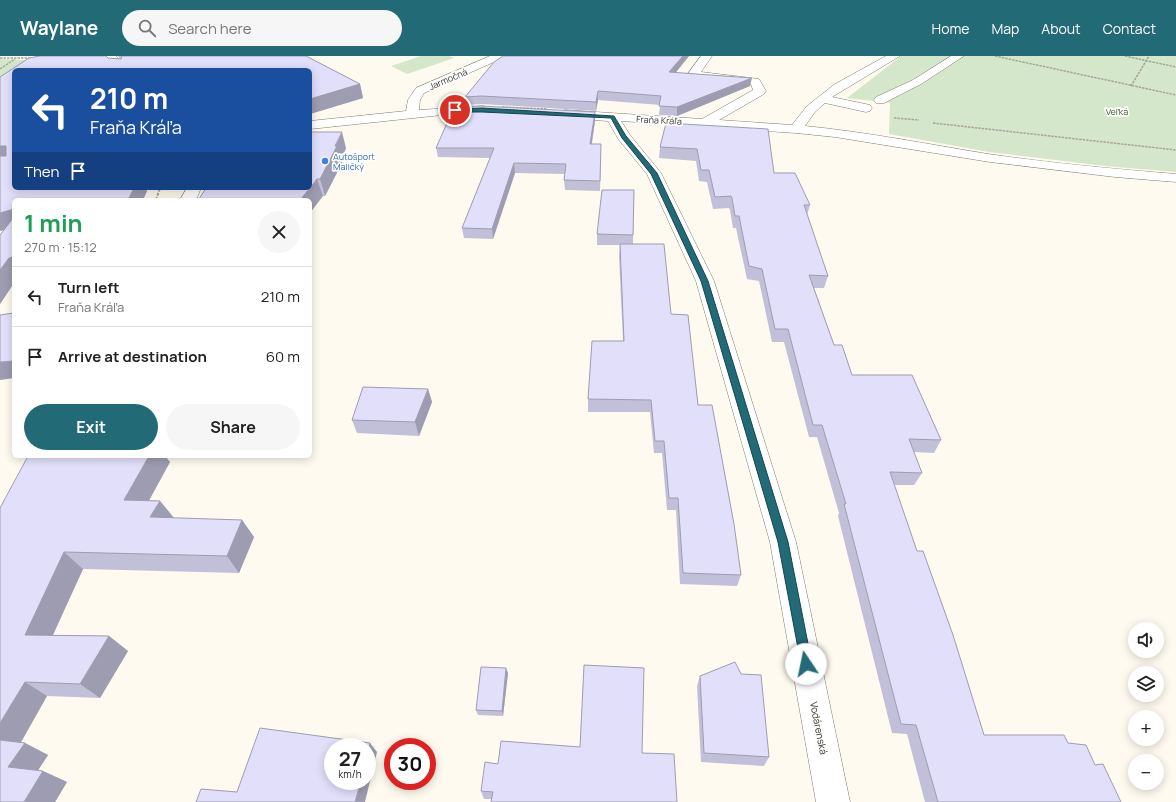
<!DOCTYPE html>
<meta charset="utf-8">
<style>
:root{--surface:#fff;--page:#f6f6f6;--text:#222;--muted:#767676;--line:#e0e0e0;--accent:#216a76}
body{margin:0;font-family:Manrope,sans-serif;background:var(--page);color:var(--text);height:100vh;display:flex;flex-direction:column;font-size:15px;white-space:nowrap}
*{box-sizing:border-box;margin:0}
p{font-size:13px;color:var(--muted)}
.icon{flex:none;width:22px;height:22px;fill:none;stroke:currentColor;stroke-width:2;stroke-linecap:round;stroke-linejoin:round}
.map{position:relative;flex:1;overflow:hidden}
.sheet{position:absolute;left:12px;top:142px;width:300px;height:260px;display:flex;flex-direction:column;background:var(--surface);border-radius:6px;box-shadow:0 2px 10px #0003}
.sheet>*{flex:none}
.top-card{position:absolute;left:12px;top:12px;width:300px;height:122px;border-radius:6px;box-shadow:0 2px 10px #0003;background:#1a4fa0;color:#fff;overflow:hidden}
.tools{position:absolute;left:1128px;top:566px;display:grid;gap:8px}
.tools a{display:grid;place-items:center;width:36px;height:36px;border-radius:50%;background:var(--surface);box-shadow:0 2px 10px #0003;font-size:20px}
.speed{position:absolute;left:324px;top:682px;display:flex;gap:8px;font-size:20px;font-weight:700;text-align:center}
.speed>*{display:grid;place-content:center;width:52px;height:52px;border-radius:50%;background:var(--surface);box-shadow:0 2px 10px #0003;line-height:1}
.speed small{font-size:10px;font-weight:400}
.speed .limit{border:6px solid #d22;background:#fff;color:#111}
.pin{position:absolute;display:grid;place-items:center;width:34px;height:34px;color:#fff;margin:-17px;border:2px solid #fff;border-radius:50%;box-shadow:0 1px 4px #0007}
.me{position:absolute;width:44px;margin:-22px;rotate:349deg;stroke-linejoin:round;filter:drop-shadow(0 0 3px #0008)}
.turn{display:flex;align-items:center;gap:14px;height:84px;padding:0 12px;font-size:18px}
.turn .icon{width:52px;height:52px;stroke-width:2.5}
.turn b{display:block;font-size:28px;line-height:34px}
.then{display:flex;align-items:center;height:38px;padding:0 12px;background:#0003;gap:8px;font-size:15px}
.round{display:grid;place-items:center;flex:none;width:42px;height:42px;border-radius:21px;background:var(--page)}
.headline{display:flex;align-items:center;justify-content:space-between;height:68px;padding:0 12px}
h1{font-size:24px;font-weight:700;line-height:30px;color:#1e9e55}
.cta{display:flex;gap:8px;margin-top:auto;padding:8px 12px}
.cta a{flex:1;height:46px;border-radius:24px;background:var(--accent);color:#fff;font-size:16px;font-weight:700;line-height:46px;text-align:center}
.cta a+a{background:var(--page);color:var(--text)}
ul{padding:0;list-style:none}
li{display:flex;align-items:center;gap:12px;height:60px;padding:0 12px;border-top:1px solid var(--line)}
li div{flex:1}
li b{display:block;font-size:15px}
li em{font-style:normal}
header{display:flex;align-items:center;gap:24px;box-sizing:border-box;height:56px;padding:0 20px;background:var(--accent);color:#fff}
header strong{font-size:19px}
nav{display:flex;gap:22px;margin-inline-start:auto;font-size:14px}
.search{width:280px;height:36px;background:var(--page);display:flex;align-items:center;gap:10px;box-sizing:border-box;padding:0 14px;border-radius:22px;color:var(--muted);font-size:15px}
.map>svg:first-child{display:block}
</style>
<header>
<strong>Waylane</strong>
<div class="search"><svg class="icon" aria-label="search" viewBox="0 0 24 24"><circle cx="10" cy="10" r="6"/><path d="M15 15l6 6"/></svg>Search here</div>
<nav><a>Home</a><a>Map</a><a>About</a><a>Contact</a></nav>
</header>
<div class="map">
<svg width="1176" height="746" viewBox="0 0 1176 746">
<rect width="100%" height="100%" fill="#fefaef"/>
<path fill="#d4e7ca" d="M 421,0 L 449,0 L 454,2 L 407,18 L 391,10 Z
M 901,0 L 1176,0 L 1176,116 L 1105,110 L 989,96 L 889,78 L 890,47 L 847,42 Z
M 0,3 L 26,4 L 0,22 Z"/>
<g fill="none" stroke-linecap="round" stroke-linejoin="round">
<defs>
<path id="minor" d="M 104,0 L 116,0 L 127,14 L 115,14 Z
M 490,0 L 504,0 L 503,2 L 424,37 L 420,44 L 419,54 L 483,50 L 487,51 L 489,54 L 487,57 L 442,59 L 310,73 L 310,65 L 406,55 L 408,44 L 416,32 Z
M 701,0 L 712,0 L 701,16 L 759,23 L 766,35 L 764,38 L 719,64 L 792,69 L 807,50 L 835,28 L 886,0 L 900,0 L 832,41 L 870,49 L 872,52 L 870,55 L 866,56 L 825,47 L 815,56 L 805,70 C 866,76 927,88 988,98 C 1050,107 1113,113 1176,118 L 1176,126 L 1115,121 L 990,106 L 835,81 L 796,77 L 621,65 L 630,79 L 661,117 L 714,225 L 796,486 L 850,746 L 816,746 L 770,486 L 696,225 L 647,118 L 619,84 L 608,65 L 565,62 L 561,61 L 559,58 L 561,55 L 565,54 L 702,63 L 753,34 L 751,28 L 689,21 L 687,19 Z
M 951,0 L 964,0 L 921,28 L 884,47 L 876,47 L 874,44 L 876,41 L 913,24 Z
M 187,132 L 201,132 L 196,144 L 180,144 Z"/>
</defs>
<use href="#minor" stroke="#827b6b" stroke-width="1"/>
<path stroke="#a7a49b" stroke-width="1.5" stroke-dasharray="2.5 1" stroke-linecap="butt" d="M 995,0 L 1176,39
M 1125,0 L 1176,11
M 0,2 L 32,2
M 0,13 L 15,3
M 1131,30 L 1149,0
M 502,51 L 547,53
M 894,62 L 919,64
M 933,67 L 1176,94"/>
<path stroke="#a7a49b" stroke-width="2" stroke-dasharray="3 1.5" stroke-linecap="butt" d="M 156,144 L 160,132"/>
<use href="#minor" fill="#fff" fill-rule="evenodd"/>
</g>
<path fill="#c2c0d8" d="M 40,0 L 106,0 L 108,2 L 120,3 L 118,0 L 306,0 L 360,28 L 363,42 L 310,58 L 310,14 L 14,14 L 14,132 L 134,132 L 132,137 L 134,132 L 145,132 L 147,135 L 143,144 L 14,144 L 14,227 L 0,248 L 0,179 L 4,174 L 0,175 L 0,21 L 29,2 Z
M 503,0 L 689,0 L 675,17 L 750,30 L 677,60 L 659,59 L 660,49 L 598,44 L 596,55 L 482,48 L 466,49 L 465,41 Z
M 595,65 L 592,88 L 601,97 L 600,135 L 565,134 L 564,124 L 565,118 L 515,117 L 493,183 L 464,182 L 462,172 L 490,102 L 438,101 L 436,92 Z
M 666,67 L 774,117 L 810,149 L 807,159 L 828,220 L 824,232 L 814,232 L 834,289 L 852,319 L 941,384 L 934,397 L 914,396 L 922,417 L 914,429 L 894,429 L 917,495 L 984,679 L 1068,687 L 1095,709 L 1121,746 L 925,746 L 907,678 L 892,677 L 838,460 L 839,457 L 817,381 L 809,381 L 784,286 L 772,286 L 759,225 L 747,223 L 736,172 L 733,172 L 730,154 L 729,152 L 713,153 L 707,126 L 699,125 L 696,105 L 659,102 L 660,91 Z
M 310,76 L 346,92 L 341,104 L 342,107 L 325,140 L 323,140 L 310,144 L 199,144 L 199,143 Z
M 634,134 L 633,188 L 671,258 L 698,349 L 741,519 L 737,530 L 680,528 L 676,454 L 667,454 L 662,397 L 654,397 L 650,356 L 588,356 L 588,343 L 623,285 L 619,200 L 620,189 L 597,189 L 597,178 Z
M 428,333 L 432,346 L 419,380 L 357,377 L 352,364 Z
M 28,400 L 165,400 L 170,406 L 149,444 L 160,445 L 174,462 L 242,464 L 254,481 L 239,517 L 83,513 L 53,579 L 109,580 L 128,595 L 100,642 L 47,640 L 21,686 L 25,687 L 48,699 L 38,714 L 43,715 L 67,726 L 55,746 L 0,746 Z
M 508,617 L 503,660 L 478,659 L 476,654 Z
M 700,620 L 769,701 L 764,710 L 701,706 L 697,630 Z
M 642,697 L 492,743 L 484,743 L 481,735 L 498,708 Z"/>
<path fill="#9e9cb0" d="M 683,0 L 689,0 L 669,25 L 669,16 Z
M 752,22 L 750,30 L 677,60 L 677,51 Z
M 360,28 L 363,42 L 310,58 L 310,43 Z
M 598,35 L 598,44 L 596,55 L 596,46 Z
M 595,56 L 595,65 L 590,97 L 590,88 Z
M 342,76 L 346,92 L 341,104 L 342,107 L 325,140 L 320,123 Z
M 0,90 L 6,90 L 14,102 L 0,106 Z
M 514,107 L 515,117 L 493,183 L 492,173 Z
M 317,123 L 323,140 L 310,157 L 310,144 L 300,144 Z
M 134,132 L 145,132 L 147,135 L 143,144 L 128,144 Z
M 14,153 L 14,171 L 0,175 L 0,157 Z
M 14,201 L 14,227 L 0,248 L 0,214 L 9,202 Z
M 14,305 L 14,322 L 0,324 L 0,306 Z
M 428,333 L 432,346 L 419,380 L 415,366 Z
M 149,400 L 165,400 L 170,406 L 140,461 L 124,444 Z
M 160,445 L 174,462 L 150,461 Z
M 242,464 L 254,481 L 239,517 L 227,500 Z
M 64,496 L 83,513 L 46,594 L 25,579 Z
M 109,580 L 128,595 L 100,642 L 80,628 Z
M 506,612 L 508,617 L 503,660 L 502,655 Z
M 25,626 L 47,640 L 16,695 L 0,687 L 0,667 Z
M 25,687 L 48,699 L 33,722 L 8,711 Z
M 370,687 L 377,696 L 365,746 L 355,746 L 361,725 L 367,725 L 367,699 Z
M 43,715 L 67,726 L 55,746 L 24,746 Z"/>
<path fill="#e2dffb" stroke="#9e9cb0" d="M 40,0 L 106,0 L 108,2 L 121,3 L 122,0 L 306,0 L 360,28 L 310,43 L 310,14 L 14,14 L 14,132 L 134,132 L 128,144 L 14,144 L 14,153 L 0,157 L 0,100 L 6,100 L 6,90 L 0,90 L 0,21 L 29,2 Z
M 503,0 L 683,0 L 669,16 L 752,22 L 677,51 L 659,50 L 661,40 L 598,35 L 596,46 L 481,40 L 465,41 L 494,6 Z
M 481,50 L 595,56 L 590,88 L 601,88 L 600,125 L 564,124 L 566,108 L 514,107 L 492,173 L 462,172 L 494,92 L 436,92 L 452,56 L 456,51 Z
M 666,67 L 768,73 L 774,117 L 795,117 L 810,149 L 804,149 L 828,220 L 809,219 L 834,289 L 842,289 L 852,319 L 912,319 L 941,384 L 909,383 L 922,417 L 890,416 L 917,495 L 923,495 L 953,579 L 984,679 L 1064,679 L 1068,687 L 1086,689 L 1095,709 L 1103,708 L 1121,746 L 938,746 L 916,669 L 901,668 L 844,448 L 846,448 L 822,369 L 813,369 L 788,273 L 775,273 L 762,213 L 749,210 L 739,160 L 735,160 L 732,142 L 731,140 L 715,141 L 709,114 L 701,114 L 697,93 L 660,91 Z
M 310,76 L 342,76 L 335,90 L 337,90 L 320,123 L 317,123 L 310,132 Z
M 206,132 L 310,132 L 300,144 L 204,144 L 204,143 L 199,143 Z
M 602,134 L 634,134 L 633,179 L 597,178 Z
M 14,161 L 14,201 L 9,202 L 0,214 L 0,179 Z
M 620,188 L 664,188 L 671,258 L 688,259 L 698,349 L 712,349 L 734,468 L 741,519 L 683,517 L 678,442 L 669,442 L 664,385 L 655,385 L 651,344 L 588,343 L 592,285 L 624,285 Z
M 14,257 L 14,305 L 0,306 L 0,259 Z
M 363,331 L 428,333 L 415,366 L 352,364 Z
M 28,400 L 149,400 L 124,444 L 160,445 L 150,461 L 242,464 L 227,500 L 64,496 L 25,579 L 109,580 L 80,628 L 25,626 L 0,667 L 0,452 Z
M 735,606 L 741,618 L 761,619 L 769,701 L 704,697 L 700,620 Z
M 584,609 L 644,612 L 642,697 L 674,698 L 677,746 L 491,746 L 493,736 L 481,735 L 485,706 L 498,708 L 501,685 L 580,691 Z
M 481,611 L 506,612 L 502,655 L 476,654 Z
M 260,672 L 370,687 L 367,699 L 367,691 L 333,691 L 333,725 L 361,725 L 355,746 L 196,746 L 201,733 L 237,736 Z
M 0,684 L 25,687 L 8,711 L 43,715 L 24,746 L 0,746 Z"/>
<path fill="#216a76" stroke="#15454d" d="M 482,52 L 614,60 L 626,80 L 657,117 L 708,225 L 788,486 L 812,608 L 811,612 L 806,614 L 802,612 L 801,608 L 778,486 L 701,225 L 651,118 L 622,82 L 611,62 L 482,56 L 455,56 L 453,54 L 455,53 Z"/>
<circle fill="#3f7fe0" stroke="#fff" stroke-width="1.5" cx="325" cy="105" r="4"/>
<g text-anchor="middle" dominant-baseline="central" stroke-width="3.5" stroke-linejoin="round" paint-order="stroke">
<g font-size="9" fill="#35322b" stroke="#fff">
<text transform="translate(448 23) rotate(-23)">Jarmočná</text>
<text transform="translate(659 64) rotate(3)">Fraňa Kráľa</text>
</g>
<g font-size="9" fill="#385921" stroke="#fff">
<text x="1117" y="55">Veľká</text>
</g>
<g font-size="9" fill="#366cbe" stroke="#fff" text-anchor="start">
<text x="333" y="100">Autošport<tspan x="333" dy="10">Maličký</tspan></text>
</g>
<g font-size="10" fill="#35322b" stroke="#fff">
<text transform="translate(819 672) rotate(79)">Vodárenská</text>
</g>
</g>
</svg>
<div class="tools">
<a><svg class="icon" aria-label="sound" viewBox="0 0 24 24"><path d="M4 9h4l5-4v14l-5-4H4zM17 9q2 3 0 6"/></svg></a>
<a><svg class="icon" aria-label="layers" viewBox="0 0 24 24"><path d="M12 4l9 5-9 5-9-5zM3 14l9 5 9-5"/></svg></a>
<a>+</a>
<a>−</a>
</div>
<div class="speed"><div>27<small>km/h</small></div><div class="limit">30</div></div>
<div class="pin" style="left:455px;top:54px;background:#d93025"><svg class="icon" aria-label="arrive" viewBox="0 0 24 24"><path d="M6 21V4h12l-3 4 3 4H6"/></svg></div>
<svg class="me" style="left:806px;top:608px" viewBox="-20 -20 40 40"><circle r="19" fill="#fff"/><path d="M0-13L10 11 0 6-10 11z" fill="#216a76"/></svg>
<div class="top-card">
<div class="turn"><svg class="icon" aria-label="left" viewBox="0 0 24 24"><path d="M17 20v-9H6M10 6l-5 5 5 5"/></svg><div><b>210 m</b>Fraňa Kráľa</div></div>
<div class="then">Then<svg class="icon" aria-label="arrive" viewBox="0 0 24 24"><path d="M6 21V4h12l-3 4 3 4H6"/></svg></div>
</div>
<section class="sheet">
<div class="headline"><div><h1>1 min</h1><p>270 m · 15:12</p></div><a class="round"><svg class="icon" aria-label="close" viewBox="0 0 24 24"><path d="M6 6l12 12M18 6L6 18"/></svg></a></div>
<ul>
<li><svg class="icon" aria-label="left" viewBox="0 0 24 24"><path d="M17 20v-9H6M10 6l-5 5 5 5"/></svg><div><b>Turn left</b><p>Fraňa Kráľa</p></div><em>210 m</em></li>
<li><svg class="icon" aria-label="arrive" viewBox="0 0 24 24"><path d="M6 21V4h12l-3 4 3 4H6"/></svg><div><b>Arrive at destination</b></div><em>60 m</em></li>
</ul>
<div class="cta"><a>Exit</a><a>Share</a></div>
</section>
</div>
